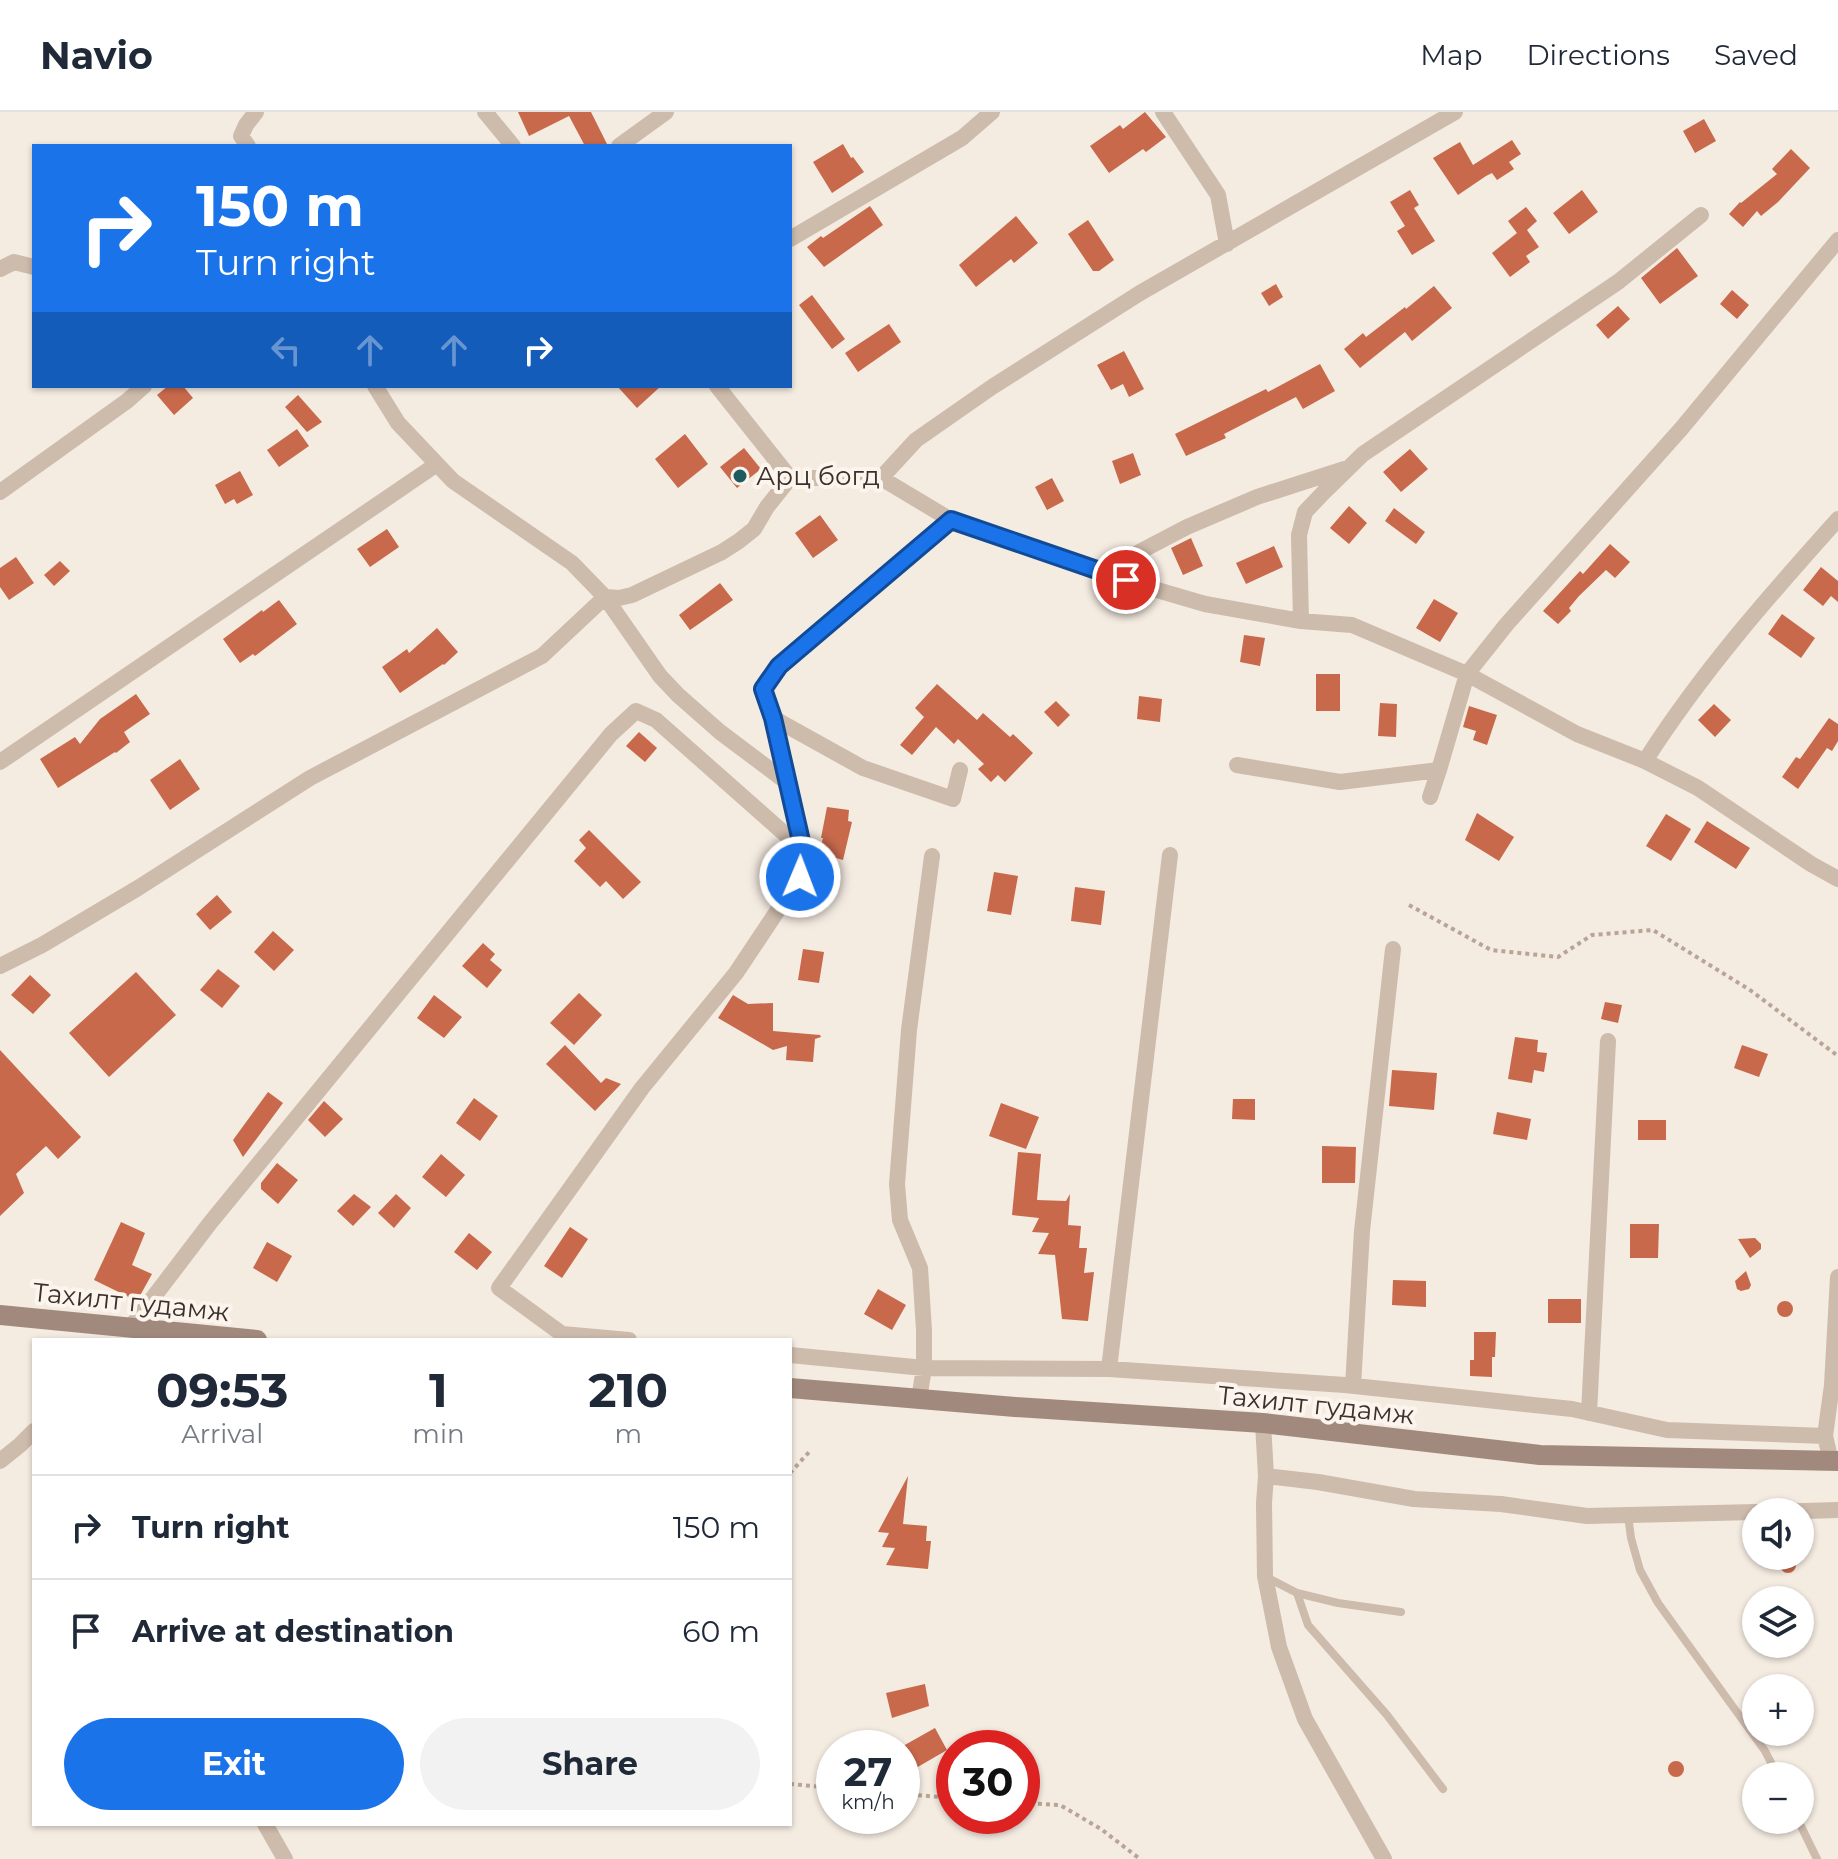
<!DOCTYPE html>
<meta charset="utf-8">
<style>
:root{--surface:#fff;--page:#f2f2f3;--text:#1f2937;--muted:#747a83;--line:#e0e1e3;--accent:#1a73e8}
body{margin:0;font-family:Montserrat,sans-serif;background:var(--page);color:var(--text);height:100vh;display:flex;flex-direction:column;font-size:30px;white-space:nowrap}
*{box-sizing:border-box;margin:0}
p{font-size:26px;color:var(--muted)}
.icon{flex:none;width:44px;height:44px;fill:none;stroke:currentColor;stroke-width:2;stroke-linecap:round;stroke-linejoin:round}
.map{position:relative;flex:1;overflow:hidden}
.sheet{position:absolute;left:32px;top:1226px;width:760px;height:488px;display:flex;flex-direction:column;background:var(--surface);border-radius:0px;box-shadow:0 2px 6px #0004}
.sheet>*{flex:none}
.banner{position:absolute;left:32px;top:32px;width:760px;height:244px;border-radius:0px;box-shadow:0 2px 6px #0004;background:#1a73e8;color:#fff;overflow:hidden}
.controls{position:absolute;left:1742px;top:1386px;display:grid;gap:16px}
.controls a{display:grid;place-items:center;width:72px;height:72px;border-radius:50%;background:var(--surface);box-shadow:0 2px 6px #0004;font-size:40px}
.speed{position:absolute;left:816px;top:1618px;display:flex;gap:16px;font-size:40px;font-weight:700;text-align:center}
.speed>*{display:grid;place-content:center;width:104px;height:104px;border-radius:50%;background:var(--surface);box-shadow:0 2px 6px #0004;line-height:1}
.speed small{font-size:20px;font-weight:400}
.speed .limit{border:12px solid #d22;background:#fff;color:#111}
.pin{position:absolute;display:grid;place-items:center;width:68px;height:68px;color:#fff;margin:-34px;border:4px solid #fff;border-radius:50%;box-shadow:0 2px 8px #0007}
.me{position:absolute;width:88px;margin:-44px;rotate:1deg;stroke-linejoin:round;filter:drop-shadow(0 0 6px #0008)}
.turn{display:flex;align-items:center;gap:28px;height:168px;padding:0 32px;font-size:36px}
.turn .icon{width:104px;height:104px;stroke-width:2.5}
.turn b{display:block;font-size:56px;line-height:68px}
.lanes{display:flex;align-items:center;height:76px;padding:0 32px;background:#0003;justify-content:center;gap:40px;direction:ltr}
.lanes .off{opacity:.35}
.eta{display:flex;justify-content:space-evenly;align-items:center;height:136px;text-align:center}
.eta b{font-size:48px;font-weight:700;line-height:56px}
.cta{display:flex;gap:16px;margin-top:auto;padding:16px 32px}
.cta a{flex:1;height:92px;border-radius:48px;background:var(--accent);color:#fff;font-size:32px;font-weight:700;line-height:92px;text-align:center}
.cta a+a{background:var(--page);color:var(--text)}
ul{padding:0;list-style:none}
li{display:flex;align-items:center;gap:24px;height:104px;padding:0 32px;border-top:2px solid var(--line)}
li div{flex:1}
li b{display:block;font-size:30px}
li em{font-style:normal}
header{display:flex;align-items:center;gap:48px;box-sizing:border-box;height:112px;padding:0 40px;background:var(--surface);border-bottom:2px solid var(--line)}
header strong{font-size:38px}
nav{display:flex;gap:44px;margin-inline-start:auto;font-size:28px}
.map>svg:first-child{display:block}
</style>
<header>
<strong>Navio</strong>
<nav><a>Map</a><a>Directions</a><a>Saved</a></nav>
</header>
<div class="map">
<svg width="1838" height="1747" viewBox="0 0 1838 1747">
<rect width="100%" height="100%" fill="#f4ebe1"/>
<path fill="#c8694b" d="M 518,0 L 591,0 L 608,34 L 585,34 L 569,4 L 529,24 Z
M 1145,0 L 1166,25 L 1146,40 L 1143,37 L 1109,61 L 1090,34 L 1120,13 L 1123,17 Z
M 1704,7 L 1716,29 L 1695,41 L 1683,19 Z
M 1512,28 L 1521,42 L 1509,50 L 1514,57 L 1497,68 L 1492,61 L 1486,64 L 1458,83 L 1433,46 L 1460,30 L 1473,53 Z
M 843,32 L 851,46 L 853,45 L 864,60 L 832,81 L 813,50 Z
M 1791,37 L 1810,56 L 1778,90 L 1761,104 L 1757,99 L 1743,115 L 1729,102 L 1740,90 L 1741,91 L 1777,62 L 1772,57 Z
M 1410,78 L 1419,93 L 1414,96 L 1435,129 L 1412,143 L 1397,119 L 1405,114 L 1390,90 Z
M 1582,78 L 1598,100 L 1569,122 L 1553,101 Z
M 870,94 L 883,113 L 824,155 L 807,135 L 821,124 L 823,126 Z
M 1526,95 L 1537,109 L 1527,118 L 1539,135 L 1526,144 L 1530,150 L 1510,165 L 1492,141 L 1517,121 L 1508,109 Z
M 1016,104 L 1038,131 L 1014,151 L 1011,147 L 976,175 L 959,153 Z
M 1088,108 L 1114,148 L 1099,159 L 1093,159 L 1068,122 Z
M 1677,136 L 1698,164 L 1660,192 L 1641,166 Z
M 1276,172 L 1283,185 L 1269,194 L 1261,181 Z
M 1434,174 L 1452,196 L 1412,229 L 1405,220 L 1360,256 L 1344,237 L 1363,221 L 1366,225 L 1405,195 L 1406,197 Z
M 1732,178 L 1749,193 L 1737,207 L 1720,192 Z
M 812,183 L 845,227 L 832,237 L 799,193 Z
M 1618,194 L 1630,207 L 1608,227 L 1596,213 Z
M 889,212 L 901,230 L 858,260 L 845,241 Z
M 1124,239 L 1144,277 L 1129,285 L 1123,272 L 1111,278 L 1097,253 Z
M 1320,252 L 1335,279 L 1303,297 L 1296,285 L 1224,322 L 1226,326 L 1186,344 L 1175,322 L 1266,277 L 1268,280 Z
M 168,274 L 183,274 L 193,286 L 174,303 L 157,283 Z
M 617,274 L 661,274 L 637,296 Z
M 298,283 L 322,310 L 307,320 L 285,295 Z
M 297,317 L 309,334 L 279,355 L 267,338 Z
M 685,322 L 708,352 L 678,376 L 655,347 Z
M 744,336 L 761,357 L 737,376 L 720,355 Z
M 1410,337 L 1428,357 L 1401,380 L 1383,360 Z
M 1133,341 L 1141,363 L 1120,372 L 1112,349 Z
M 240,359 L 253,383 L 237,392 L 234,387 L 225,392 L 215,373 Z
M 1052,366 L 1064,389 L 1047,398 L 1035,375 Z
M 1349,394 L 1367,411 L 1349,432 L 1330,416 Z
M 1394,396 L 1425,420 L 1416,432 L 1385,409 Z
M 820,403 L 838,428 L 813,446 L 795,421 Z
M 387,417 L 399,435 L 370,455 L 357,437 Z
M 1191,426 L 1203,454 L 1183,463 L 1171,436 Z
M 1610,432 L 1630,450 L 1615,466 L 1606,458 L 1579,484 L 1569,496 L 1571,499 L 1558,512 L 1543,499 L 1580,459 L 1583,462 Z
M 1274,434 L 1283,455 L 1246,472 L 1236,451 Z
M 16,445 L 34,471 L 9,488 L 0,475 L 0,456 Z
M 60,449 L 70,459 L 54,474 L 44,463 Z
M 1821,455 L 1838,469 L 1838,490 L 1831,484 L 1823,494 L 1803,478 Z
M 720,471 L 733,488 L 690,518 L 679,503 Z
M 1434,487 L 1458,501 L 1440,530 L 1416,516 Z
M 279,488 L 297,512 L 255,544 L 253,542 L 240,551 L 223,527 L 262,498 L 263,500 Z
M 1782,502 L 1815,526 L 1801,546 L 1768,522 Z
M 437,516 L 458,540 L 444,553 L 443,552 L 400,581 L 382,555 L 407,537 L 409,541 Z
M 1244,523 L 1265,526 L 1260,554 L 1240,550 Z
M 1316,562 L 1340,562 L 1340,599 L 1316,599 Z
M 937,572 L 977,608 L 983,601 L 1010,625 L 1013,622 L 1033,641 L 1005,670 L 998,663 L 991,670 L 978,657 L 984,652 L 958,627 L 954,632 L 936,615 L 912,643 L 900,633 L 924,605 L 915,596 Z
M 136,582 L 150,602 L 124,620 L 130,630 L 116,641 L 115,640 L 58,676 L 40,647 L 75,625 L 80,632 L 100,607 Z
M 1139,584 L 1162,587 L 1160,610 L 1137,607 Z
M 1056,589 L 1070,603 L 1058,615 L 1044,600 Z
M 1380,591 L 1397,592 L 1396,625 L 1378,624 Z
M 1714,592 L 1731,608 L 1715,625 L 1698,608 Z
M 1469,594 L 1497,603 L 1487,633 L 1473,628 L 1476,619 L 1463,615 Z
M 1829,606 L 1838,612 L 1838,629 L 1832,639 L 1827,636 L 1798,677 L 1782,665 L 1796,645 L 1800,647 Z
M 639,620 L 657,636 L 645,650 L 626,634 Z
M 180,647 L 200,677 L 170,698 L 150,668 Z
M 827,695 L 849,698 L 848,709 L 852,710 L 843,748 L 819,741 L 823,726 L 821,726 Z
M 1477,701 L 1514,725 L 1499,749 L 1465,728 Z
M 1666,702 L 1691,717 L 1671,749 L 1646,734 Z
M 1707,709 L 1750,736 L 1736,757 L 1694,730 Z
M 589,718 L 641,770 L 623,787 L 606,769 L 600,775 L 574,749 L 586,736 L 579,728 Z
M 994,760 L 1018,764 L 1011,803 L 987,799 Z
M 1075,775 L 1105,779 L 1101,813 L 1071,809 Z
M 217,783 L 232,800 L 210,818 L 196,802 Z
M 273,819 L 294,838 L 274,859 L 254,840 Z
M 483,831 L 495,842 L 490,848 L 502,858 L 487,876 L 462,854 Z
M 803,837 L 824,840 L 819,871 L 798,868 Z
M 218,857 L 240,874 L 222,896 L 200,878 Z
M 136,860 L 176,903 L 109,965 L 69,921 Z
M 30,863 L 51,883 L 33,902 L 11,883 Z
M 579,881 L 602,903 L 574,933 L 550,911 Z
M 434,883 L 462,905 L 444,926 L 417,906 Z
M 733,883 L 748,892 L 773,891 L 773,919 L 820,923 L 821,925 L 815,927 L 813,950 L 786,948 L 787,934 L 773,938 L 718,906 Z
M 1605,890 L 1622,893 L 1618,911 L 1601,907 Z
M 1515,925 L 1538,928 L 1537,940 L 1547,941 L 1544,960 L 1534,958 L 1532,971 L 1508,967 Z
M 565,933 L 601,971 L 606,966 L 621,972 L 595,999 L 546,952 Z
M 1742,933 L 1768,942 L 1759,965 L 1734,956 Z
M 0,938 L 81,1025 L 58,1047 L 46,1034 L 16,1062 L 24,1081 L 0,1104 Z
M 1392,958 L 1437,961 L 1434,998 L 1389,994 Z
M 268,980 L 283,991 L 243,1045 L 233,1028 Z
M 474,986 L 498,1004 L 480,1029 L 456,1011 Z
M 1233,987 L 1255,987 L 1255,1008 L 1232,1007 Z
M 324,989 L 343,1007 L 325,1025 L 308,1008 Z
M 1001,991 L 1039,1005 L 1026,1037 L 989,1024 Z
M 1497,1000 L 1531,1007 L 1527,1028 L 1493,1022 Z
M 1638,1008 L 1666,1008 L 1666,1028 L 1638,1028 Z
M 1322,1034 L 1356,1035 L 1355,1071 L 1322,1071 Z
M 1018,1040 L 1041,1042 L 1037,1088 L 1066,1089 L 1070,1082 L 1068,1113 L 1081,1114 L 1079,1136 L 1087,1136 L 1084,1161 L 1094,1160 L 1088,1209 L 1062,1207 L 1055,1143 L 1038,1142 L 1049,1121 L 1032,1120 L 1039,1106 L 1012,1103 Z
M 441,1042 L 465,1063 L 446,1085 L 422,1065 Z
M 277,1051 L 298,1068 L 278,1092 L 261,1077 L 261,1071 Z
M 354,1082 L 371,1095 L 353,1114 L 337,1099 Z
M 396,1082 L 411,1096 L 394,1116 L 378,1101 Z
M 121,1110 L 145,1121 L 132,1153 L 152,1162 L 137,1189 L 94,1168 Z
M 1630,1112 L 1659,1112 L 1658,1146 L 1630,1146 Z
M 570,1115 L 588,1127 L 562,1166 L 544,1154 Z
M 469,1121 L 492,1140 L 477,1158 L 454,1140 Z
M 1755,1126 L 1761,1132 L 1761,1137 L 1750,1146 L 1738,1127 Z
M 267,1130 L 292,1144 L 277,1170 L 253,1156 Z
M 1746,1159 L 1751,1173 L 1749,1177 L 1741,1179 L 1737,1177 L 1735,1169 Z
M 1393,1168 L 1426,1169 L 1426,1195 L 1392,1193 Z
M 878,1177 L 906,1193 L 892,1218 L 864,1202 Z
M 1548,1187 L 1581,1187 L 1581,1211 L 1548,1211 Z
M1777 1197a8 8 0 1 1 16 0a8 8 0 1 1-16 0Z
M 1474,1220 L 1496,1220 L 1495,1245 L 1492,1245 L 1492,1265 L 1470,1264 L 1470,1248 L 1474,1248 Z
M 908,1364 L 903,1412 L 927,1414 L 926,1429 L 931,1429 L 928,1457 L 886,1453 L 895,1436 L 882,1435 L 889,1421 L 878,1420 Z
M1780 1453a8 8 0 1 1 16 0a8 8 0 1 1-16 0Z
M 925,1572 L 929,1594 L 892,1606 L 886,1581 Z
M 935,1616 L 947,1638 L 916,1656 L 903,1634 Z
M1668 1657a8 8 0 1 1 16 0a8 8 0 1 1-16 0Z"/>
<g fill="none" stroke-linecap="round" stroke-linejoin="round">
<path stroke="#b9a596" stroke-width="4" stroke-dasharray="4 4" stroke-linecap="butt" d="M 1409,793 L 1491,838 L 1558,845 L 1592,823 L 1653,818 L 1750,878 L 1838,944
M 790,1361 L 810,1339
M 790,1672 L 834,1676
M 902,1682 L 954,1686
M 1022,1691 L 1060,1693 L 1101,1717 L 1140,1747"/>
<path stroke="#cdbbac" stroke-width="8" d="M 1628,1403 L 1631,1426 L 1640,1458 L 1658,1491 L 1765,1639 L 1778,1664
M 1266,1465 L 1297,1481 L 1338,1491 L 1401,1500
M 1297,1481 L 1308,1513 L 1387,1603 L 1443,1677
M 1798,1708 L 1817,1747"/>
<path stroke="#cdbbac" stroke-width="16" d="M 485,0 L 513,34
M 1163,0 L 1218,83 L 1227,132
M 248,34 L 241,24 L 246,13 L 256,0
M 619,34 L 666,0
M 790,127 L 962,26 L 992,0
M 0,157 L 14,150 L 34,155
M 375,274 L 398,311 L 453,369 L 572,451 L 605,485 L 660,564 L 678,583 L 720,620 L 788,671
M 717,274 L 790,366 L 881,366 L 951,408 L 1099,461 L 1205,492 L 1301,509 L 1352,513 L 1467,562 L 1577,622 L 1645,649 L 1698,676 L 1811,752 L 1838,767
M 881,366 L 916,328 L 992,275 L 1140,181 L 1455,0
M 0,380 L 127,289 L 144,274
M 1099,461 L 1187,415 L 1257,385 L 1344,357
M 1301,509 L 1299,423 L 1305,400 L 1324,380 L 1363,342 L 1618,170 L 1701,103
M 773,606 L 863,656 L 953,687 L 960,658
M 1645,649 C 1701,561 1769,484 1838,407
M 0,650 L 437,352
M 1237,653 L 1340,670 L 1439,658 L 1467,562 L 1506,513 L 1681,317 L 1838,128
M 1430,685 L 1439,658
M 0,854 L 42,833 L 138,776 L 310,666 L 542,544 L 605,485 L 619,486 L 632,483 L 722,440 L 739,429 L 754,417 L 767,395 L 790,366
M 130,1216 L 210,1111 L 611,622 L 636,599 L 656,608 L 803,738
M 629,1228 L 562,1222 L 499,1176 L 642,976 L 736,861 L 800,765 L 803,752 L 803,738 L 773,606 L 763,577 L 779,554 L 951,408
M 790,1243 L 924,1256 L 1109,1257 L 1170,743
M 1109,1257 L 1345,1273 L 1572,1297 L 1667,1318 L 1825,1324 L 1831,1349
M 1353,1274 L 1362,1119 L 1393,837
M 919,1287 L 924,1256 L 924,1218 L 920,1156 L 900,1108 L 897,1072 L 909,918 L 932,744
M 1589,1301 L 1608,929
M 1263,1311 L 1266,1364 L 1264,1391 L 1265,1464 L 1279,1535 L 1305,1607 L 1384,1747
M 1825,1324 L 1832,1273 L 1838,1165
M 0,1349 L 20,1333 L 34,1319
M 1266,1364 L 1318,1370 L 1414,1387 L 1501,1392 L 1587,1404 L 1756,1400
M 1770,1400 L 1838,1398
M 265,1712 L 285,1747"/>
<path stroke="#a18a7d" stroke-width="20" d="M 0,1203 L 257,1228
M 790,1276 L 1015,1295 L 1263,1311 L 1540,1343 L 1838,1349"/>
</g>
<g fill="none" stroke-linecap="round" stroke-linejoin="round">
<defs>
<path id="route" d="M 800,765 L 803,752 L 803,738 L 773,606 L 763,577 L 779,554 L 951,408 L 1126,468"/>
</defs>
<use href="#route" stroke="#114b97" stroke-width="20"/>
<use href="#route" stroke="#1a73e8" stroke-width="14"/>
</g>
<circle fill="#1f5a5e" stroke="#fbf5ee" stroke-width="3" cx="740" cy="364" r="8"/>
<g text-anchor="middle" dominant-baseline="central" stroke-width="8" stroke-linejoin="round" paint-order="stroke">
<g font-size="26" fill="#3b302b" stroke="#fbf5ee" text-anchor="start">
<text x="756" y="364">Арц богд</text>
</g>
<g font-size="26" fill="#3b302b" stroke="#fbf5ee">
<text transform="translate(131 1190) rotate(6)">Тахилт гудамж</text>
<text transform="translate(1316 1293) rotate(6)">Тахилт гудамж</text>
</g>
</g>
</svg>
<div class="controls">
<a><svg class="icon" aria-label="sound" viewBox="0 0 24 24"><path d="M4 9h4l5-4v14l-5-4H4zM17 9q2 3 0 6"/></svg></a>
<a><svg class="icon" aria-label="layers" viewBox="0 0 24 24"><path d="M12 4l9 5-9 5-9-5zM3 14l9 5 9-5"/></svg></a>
<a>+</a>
<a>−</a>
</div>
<div class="speed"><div>27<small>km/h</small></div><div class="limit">30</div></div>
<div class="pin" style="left:1126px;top:468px;background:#d93025"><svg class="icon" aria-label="arrive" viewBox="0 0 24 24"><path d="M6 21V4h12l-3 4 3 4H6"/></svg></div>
<svg class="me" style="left:800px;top:765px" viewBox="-20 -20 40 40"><circle r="17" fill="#1a73e8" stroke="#fff" stroke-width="3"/><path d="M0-11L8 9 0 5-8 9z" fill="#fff"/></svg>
<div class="banner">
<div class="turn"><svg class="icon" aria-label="right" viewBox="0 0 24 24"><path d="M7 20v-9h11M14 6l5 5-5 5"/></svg><div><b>150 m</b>Turn right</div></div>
<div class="lanes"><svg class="icon off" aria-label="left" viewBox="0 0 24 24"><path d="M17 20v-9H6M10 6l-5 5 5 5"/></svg><svg class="icon off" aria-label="ahead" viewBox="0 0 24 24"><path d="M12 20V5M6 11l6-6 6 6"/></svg><svg class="icon off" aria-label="ahead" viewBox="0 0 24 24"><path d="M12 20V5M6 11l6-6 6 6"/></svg><svg class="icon" aria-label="right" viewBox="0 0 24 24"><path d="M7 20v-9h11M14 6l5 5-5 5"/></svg></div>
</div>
<section class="sheet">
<div class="eta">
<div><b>09:53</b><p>Arrival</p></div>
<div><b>1</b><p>min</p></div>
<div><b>210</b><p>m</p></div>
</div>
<ul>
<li><svg class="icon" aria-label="right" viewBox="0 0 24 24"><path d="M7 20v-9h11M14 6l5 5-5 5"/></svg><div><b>Turn right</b></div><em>150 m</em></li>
<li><svg class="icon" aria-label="arrive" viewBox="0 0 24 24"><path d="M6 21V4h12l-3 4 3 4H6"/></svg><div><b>Arrive at destination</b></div><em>60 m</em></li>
</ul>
<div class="cta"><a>Exit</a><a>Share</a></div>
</section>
</div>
